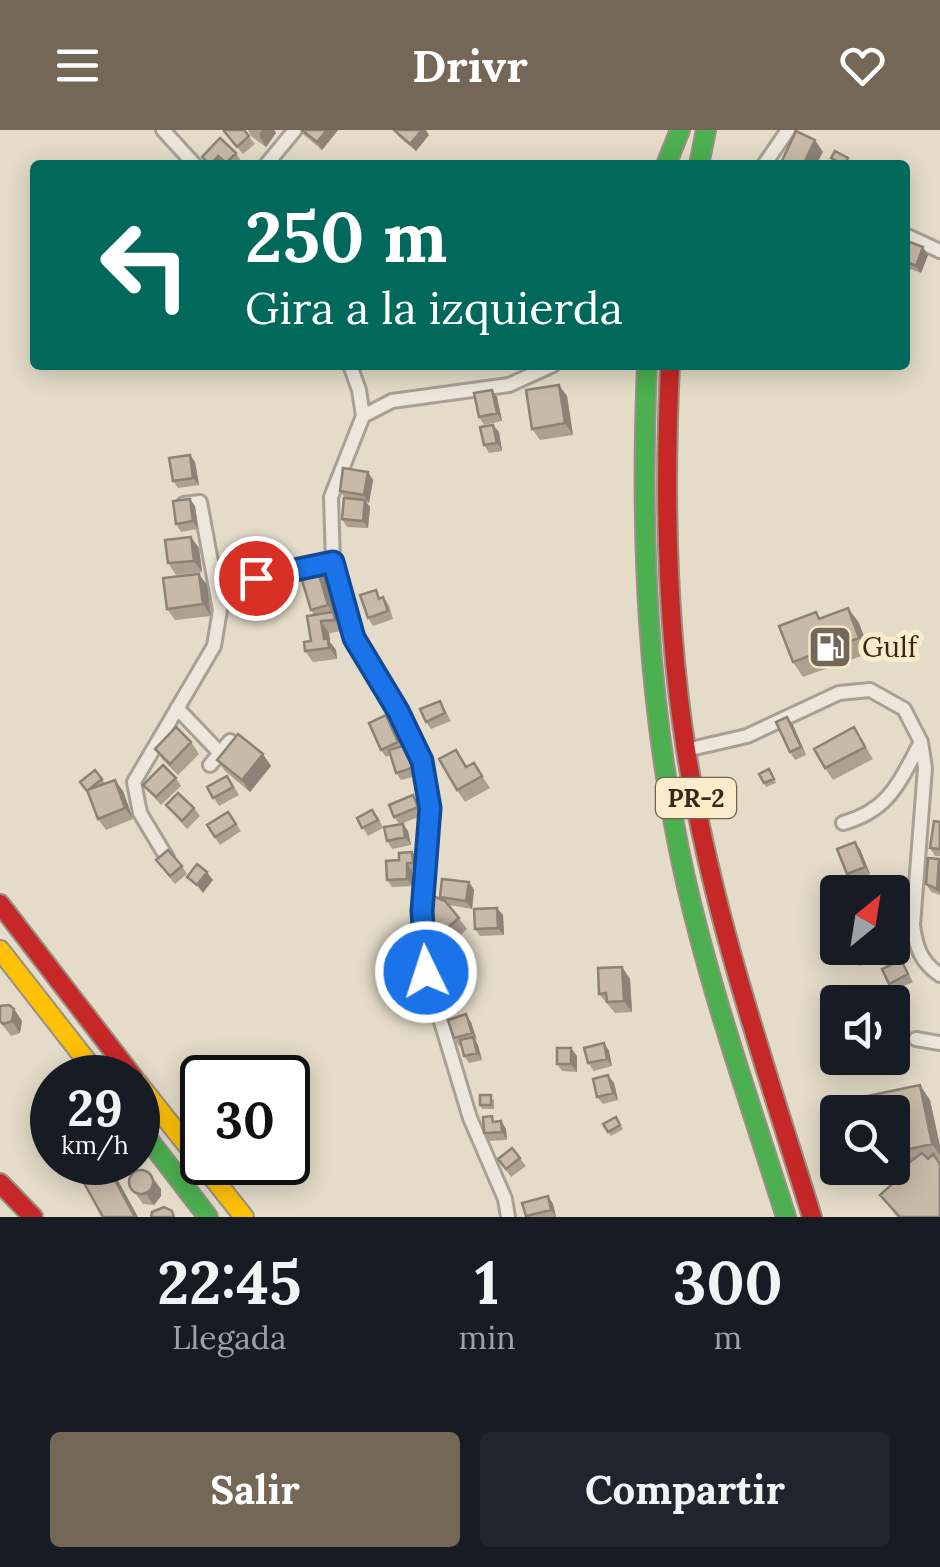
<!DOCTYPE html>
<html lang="es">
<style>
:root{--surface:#171b24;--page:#20242c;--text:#f1f3f6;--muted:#9ea1a6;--accent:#746757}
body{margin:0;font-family:Lora,serif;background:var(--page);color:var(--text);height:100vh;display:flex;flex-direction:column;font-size:38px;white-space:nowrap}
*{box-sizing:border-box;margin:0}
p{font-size:32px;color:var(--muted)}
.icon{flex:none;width:55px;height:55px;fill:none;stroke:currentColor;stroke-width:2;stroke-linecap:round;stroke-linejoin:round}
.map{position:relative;height:1087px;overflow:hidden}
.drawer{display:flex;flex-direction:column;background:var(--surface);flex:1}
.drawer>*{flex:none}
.guide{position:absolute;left:30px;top:30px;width:880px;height:210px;border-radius:10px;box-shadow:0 5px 25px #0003;background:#00695c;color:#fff;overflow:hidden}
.needle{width:65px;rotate:30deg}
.buttons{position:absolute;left:820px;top:745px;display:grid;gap:20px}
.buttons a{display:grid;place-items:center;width:90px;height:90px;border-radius:10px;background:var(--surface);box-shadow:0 5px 25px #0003;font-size:50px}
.speed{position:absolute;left:30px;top:925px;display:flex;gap:20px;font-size:50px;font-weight:700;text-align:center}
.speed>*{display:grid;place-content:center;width:130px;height:130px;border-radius:50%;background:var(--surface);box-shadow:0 5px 25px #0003;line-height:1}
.speed small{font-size:25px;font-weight:400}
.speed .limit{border:5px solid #111;border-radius:15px;background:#fff;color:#111}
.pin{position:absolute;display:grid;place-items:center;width:85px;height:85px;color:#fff;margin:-42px;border:5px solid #fff;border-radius:50%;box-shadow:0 2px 10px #0007}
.me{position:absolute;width:110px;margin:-55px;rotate:356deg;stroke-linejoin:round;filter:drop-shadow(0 0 8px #0008)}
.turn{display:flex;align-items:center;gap:35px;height:210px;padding:0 50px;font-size:45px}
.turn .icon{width:130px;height:130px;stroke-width:2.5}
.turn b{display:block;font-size:70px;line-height:85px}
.eta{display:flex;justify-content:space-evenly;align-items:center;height:170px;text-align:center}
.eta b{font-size:60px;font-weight:700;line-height:70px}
.action{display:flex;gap:20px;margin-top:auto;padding:20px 50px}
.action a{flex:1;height:115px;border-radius:10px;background:var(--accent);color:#fff;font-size:40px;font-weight:700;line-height:115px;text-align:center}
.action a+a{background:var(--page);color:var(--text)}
header{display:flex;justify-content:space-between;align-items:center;height:130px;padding:0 50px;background:var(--accent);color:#fff;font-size:45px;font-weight:700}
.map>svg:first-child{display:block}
</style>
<header><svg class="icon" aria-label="menu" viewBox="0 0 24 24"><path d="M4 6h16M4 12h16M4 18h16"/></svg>Drivr<svg class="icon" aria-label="heart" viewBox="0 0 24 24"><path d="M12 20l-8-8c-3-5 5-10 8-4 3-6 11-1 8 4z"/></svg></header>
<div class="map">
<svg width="940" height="1087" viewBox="0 0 940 1087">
<rect width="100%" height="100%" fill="#e4dcc8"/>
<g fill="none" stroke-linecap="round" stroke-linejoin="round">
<defs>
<path id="street" d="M 163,0 L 195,35
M 266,35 L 295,0
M 764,35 L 788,0
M 905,105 L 940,121
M 350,235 L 359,260 L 363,286
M 217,456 L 333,433
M 177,578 L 219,622
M 921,612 L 925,638 L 913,795 C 916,818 921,832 940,845
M 686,620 L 747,606 L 839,563 L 870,560 L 904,579 L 921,612 C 899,652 890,680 843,693
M 210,635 L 230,611
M 167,728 L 140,683 L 134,652 L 214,516 L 220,480 L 200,372 L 184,374
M 916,909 L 940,913
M 508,1087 L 505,1069 L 470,988 L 426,842 L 422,781 L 430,678 L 422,631 L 398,581 L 354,509 L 333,433 L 331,367 L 363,286 L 392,271 L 509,255 L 553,235"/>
<path id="fast" d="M 666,35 L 680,0
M 699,35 L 706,0
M 647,235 C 640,406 647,576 684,743 C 710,860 750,973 786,1087
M 138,996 L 208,1087"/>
<path id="slow" d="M 0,820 L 100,948
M 138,953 L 244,1087"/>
<path id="jam" d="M 670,235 C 664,363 666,493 686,620 C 711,779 764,933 812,1087
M 0,774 L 134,948
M 0,1053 L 33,1087"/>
</defs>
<use href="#street" stroke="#a8a092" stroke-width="18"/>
<use href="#fast" stroke="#989082" stroke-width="22"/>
<use href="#slow" stroke="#989082" stroke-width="22"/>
<use href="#jam" stroke="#989082" stroke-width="22"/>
<use href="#street" stroke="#ece7da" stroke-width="12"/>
<use href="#fast" stroke="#4caf50" stroke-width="18"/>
<use href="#slow" stroke="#ffc107" stroke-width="18"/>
<use href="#jam" stroke="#c62828" stroke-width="18"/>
</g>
<path fill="#aca090" d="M 244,0 L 255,14 L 243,24 L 224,1 Z
M 248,0 L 274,0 L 276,3 L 266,17 L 252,7 Z
M 301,0 L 338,0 L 322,20 L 304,5 Z
M 394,0 L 429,5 L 416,21 L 399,7 Z
M 236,23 L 241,31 L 237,35 L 224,34 L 207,35 L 202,27 Z
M 905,116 L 928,125 L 921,143 L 905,137 Z
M 567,266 L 573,305 L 540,310 L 532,299 Z
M 497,267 L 502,291 L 484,295 L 479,287 Z
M 499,302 L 502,321 L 489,323 L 484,315 Z
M 190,325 L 195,332 L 199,355 L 178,358 L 173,351 Z
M 368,342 L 373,350 L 369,373 L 366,372 L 370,377 L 368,398 L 347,397 L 342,389 L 345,368 L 340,361 Z
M 195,376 L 198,399 L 181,402 L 176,394 Z
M 199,418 L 202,442 L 176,445 L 168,433 Z
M 324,446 L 335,484 L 341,493 L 343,501 L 329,503 L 330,512 L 336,520 L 337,529 L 313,532 L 305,521 L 311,511 L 314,485 L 311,480 Z
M 207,455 L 211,486 L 175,490 L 167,479 Z
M 273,463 L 279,483 L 262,488 L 257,480 Z
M 383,467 L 389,475 L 393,489 L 373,496 L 368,488 Z
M 848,478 L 859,493 L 870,523 L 803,547 L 793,532 L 821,489 Z
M 440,571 L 451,591 L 431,599 L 426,592 Z
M 386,585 L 402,616 L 406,615 L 411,623 L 417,646 L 401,650 L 396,643 L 391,625 L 386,627 L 381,620 Z
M 793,595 L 806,625 L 795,630 L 790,622 Z
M 854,597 L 873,629 L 833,650 L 825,638 Z
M 191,612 L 199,624 L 178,645 L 163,630 L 155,619 Z
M 217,630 L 271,636 L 250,662 L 225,641 Z
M 474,633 L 490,658 L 465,672 L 457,660 L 467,636 Z
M 95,640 L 105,653 L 123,661 L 133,689 L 106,700 L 98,689 L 88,663 Z
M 772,643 L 776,653 L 766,657 L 764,653 Z
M 176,648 L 181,656 L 161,675 L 143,655 Z
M 232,653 L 239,665 L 219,676 L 207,657 Z
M 418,673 L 423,685 L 401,694 L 403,694 L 408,701 L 411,715 L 392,719 L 387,711 L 399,694 L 394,687 Z
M 166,675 L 194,678 L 200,686 L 187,699 Z
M 228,682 L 241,701 L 220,715 L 207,695 Z
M 378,687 L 383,698 L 368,706 L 357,688 Z
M 940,692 L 940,726 L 935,726 L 930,718 Z
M 860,719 L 870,744 L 852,752 L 847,744 Z
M 412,722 L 418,730 L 418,740 L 412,741 L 413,756 L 392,757 L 387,750 L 399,730 Z
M 940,730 L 940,765 L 931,762 L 926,754 Z
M 182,736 L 187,744 L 175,754 L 162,738 Z
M 469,752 L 474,760 L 472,779 L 449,775 L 467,799 L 444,820 L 422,792 L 431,784 L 422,773 L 442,770 L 440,767 Z
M 503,785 L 504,805 L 480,806 L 475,799 Z
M 864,824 L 868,833 L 860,836 L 857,833 Z
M 901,830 L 913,852 L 894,861 L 889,854 Z
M 622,837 L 630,849 L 632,882 L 615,883 L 599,864 Z
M 0,876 L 14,879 L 22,891 L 20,903 L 11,906 L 0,892 Z
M 471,892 L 482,930 L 469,933 L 464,926 L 461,915 L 459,916 L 454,908 Z
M 604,913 L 609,921 L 612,936 L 594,941 L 588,933 Z
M 577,926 L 577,942 L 562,941 L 557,934 Z
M 614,953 L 618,970 L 603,974 L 597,967 Z
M 494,969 L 494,979 L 482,979 L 480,975 Z
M 930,970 L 940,1016 L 940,1030 L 938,1031 L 940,1087 L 897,1087 L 880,1065 L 902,1045 L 903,1038 L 885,1042 L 882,1038 L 892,1038 L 892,982 L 847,982 Z
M 616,987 L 623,999 L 611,1006 L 603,994 Z
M 501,991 L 506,999 L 507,1010 L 489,1011 L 484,1003 L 496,992 Z
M 512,1018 L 526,1036 L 511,1047 L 498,1029 Z
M 130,1056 L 161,1059 L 161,1066 L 154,1075 L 143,1074 Z
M 548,1066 L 553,1074 L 556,1087 L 526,1087 Z"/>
<path fill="#8c8276" d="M 262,0 L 274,0 L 276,3 L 266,17 L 259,5 Z
M 327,0 L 338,0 L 322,20 L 317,12 Z
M 422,0 L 426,0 L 429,5 L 416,21 L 410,14 Z
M 815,10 L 823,22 L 816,35 L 803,35 Z
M 218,26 L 224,34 L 223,35 L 210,35 Z
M 923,117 L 928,125 L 921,143 L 916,136 Z
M 559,255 L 567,266 L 573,305 L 565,293 Z
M 492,260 L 497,267 L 502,291 L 497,283 Z
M 493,295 L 499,302 L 502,321 L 497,313 Z
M 190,325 L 195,332 L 199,355 L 193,348 Z
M 368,342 L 373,350 L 369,373 L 364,365 Z
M 190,369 L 195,376 L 198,399 L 193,391 Z
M 365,370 L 370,377 L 368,398 L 363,391 Z
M 191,407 L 199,418 L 202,442 L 194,431 Z
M 316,435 L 324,446 L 335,484 L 341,493 L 343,501 L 328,475 Z
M 199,444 L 207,455 L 211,486 L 203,474 Z
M 268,455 L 273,463 L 279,483 L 273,476 Z
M 848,478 L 859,493 L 870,523 L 859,508 Z
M 321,491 L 329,503 L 330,512 L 336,520 L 337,529 L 324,509 Z
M 787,587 L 793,595 L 806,625 L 801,617 Z
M 406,615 L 411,623 L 417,646 L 412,638 Z
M 263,624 L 271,636 L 250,662 L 242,650 Z
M 115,650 L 123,661 L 133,689 L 125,678 Z
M 403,694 L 408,701 L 411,715 L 405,707 Z
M 855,712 L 860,719 L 870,744 L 865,737 Z
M 412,722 L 418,730 L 418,740 L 413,733 Z
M 940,730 L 940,763 L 937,759 Z
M 407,733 L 412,741 L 413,756 L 407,749 Z
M 207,742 L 213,750 L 203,763 L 197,755 Z
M 469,752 L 474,760 L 472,779 L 466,771 Z
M 497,778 L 503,785 L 504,805 L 498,798 Z
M 622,837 L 630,849 L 632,882 L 624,871 Z
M 14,879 L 22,891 L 20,903 L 12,891 Z
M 466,884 L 471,892 L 477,910 L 472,903 Z
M 473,907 L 478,915 L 482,930 L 477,923 Z
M 604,913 L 609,921 L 612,936 L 607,929 Z
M 571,918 L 577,926 L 577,942 L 571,934 Z
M 608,945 L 614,953 L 618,970 L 613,963 Z
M 920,955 L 930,970 L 940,1016 L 940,1025 L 932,1014 Z
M 501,991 L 506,999 L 507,1010 L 502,1002 Z
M 106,1032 L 115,1045 L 138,1087 L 135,1087 Z
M 153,1048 L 161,1059 L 161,1066 L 154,1075 L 146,1064 Z
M 548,1066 L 553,1074 L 556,1087 L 551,1080 Z"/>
<path fill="#c8baa8" stroke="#8c8276" stroke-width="2.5" d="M 225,0 L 244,0 L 249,6 L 237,17 L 224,1 Z
M 302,0 L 327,0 L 317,12 Z
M 394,0 L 422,0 L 410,14 Z
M 796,1 L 815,10 L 803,35 L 780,35 Z
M 220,8 L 236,23 L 226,33 L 218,26 L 210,35 L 202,27 Z
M 835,21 L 848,28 L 844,35 L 831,28 Z
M 907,111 L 923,117 L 916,136 L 905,131 L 905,116 Z
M 559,255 L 565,293 L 532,299 L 526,260 Z
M 492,260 L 497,283 L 479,287 L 474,263 Z
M 493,295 L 497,313 L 484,315 L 480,297 Z
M 190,325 L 193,348 L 173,351 L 169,328 Z
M 343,338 L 368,342 L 364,365 L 340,361 Z
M 344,368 L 365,370 L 363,391 L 342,389 Z
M 190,369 L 193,391 L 176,394 L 173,371 Z
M 191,407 L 194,431 L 168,433 L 165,410 Z
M 316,435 L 328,475 L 311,480 L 299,440 Z
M 199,444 L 203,474 L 167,479 L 163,448 Z
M 268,455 L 273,476 L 257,480 L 251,460 Z
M 376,460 L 379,469 L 383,467 L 388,481 L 368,488 L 360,465 Z
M 848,478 L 859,508 L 793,532 L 779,496 L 816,482 L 819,489 Z
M 333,482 L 335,490 L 321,491 L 324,509 L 328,509 L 329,518 L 305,521 L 304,512 L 311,511 L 307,486 Z
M 440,571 L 445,583 L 426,592 L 420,579 Z
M 386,585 L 398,612 L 381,620 L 369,593 Z
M 787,587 L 801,617 L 790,622 L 776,592 Z
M 176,597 L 191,612 L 170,634 L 155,619 Z
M 854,597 L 865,617 L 825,638 L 814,619 Z
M 238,604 L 263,624 L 242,650 L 217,630 Z
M 406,615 L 412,638 L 396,643 L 389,620 Z
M 456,620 L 466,637 L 474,633 L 482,646 L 457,660 L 439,629 Z
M 163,635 L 176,648 L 156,667 L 143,655 Z
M 769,639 L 774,649 L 764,653 L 759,644 Z
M 95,640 L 102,649 L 87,661 L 80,652 Z
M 227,646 L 233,657 L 213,668 L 207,657 Z
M 115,650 L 125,678 L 98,689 L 87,660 Z
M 178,663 L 194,678 L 182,691 L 166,675 Z
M 413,665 L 418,677 L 394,687 L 389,675 Z
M 372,680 L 378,690 L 362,698 L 357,688 Z
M 228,682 L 236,694 L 215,707 L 207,695 Z
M 934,691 L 940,692 L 940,719 L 930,718 Z
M 403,694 L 405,707 L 387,711 L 384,697 Z
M 855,712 L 865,737 L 847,744 L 837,719 Z
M 168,720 L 182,736 L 170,746 L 156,730 Z
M 412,722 L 413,733 L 407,733 L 407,749 L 387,750 L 386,731 L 399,730 L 399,723 Z
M 928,728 L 939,729 L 937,759 L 926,754 Z
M 197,734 L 207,742 L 197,755 L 187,747 Z
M 442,749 L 469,752 L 466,771 L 440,767 Z
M 426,763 L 445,771 L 459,788 L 436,808 L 422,792 L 433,782 L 430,776 L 422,773 Z
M 497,778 L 498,798 L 475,799 L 474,779 Z
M 861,820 L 865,829 L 857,833 L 853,823 Z
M 901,830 L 908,844 L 889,854 L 882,839 Z
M 622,837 L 624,871 L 607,872 L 606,863 L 599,864 L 598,838 Z
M 9,875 L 14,879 L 12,891 L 3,894 L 0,891 L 0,876 Z
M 466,884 L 472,903 L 454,908 L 448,890 Z
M 473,907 L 477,923 L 464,926 L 460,910 Z
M 604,913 L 607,929 L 588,933 L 584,918 Z
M 557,918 L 571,918 L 571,934 L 557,934 Z
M 608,945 L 613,963 L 597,967 L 593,949 Z
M 920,955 L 932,1014 L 892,1023 L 892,982 L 847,982 L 844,971 Z
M 480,965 L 491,965 L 491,975 L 480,975 Z
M 492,986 L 493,992 L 501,991 L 502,1002 L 484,1003 L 483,987 Z
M 616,987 L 620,995 L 608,1002 L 603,994 Z
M 512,1018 L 520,1028 L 506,1039 L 498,1029 Z
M 922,1023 L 928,1029 L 933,1024 L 940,1034 L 940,1087 L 900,1087 L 880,1065 L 902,1045 L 903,1037 Z
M 100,1032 L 105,1032 L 135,1087 L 103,1087 L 79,1044 Z
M129 1052a12 12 0 1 1 24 0a12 12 0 1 1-24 0Z
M 548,1066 L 551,1080 L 526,1086 L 522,1073 Z
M 164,1077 L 172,1081 L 174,1087 L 151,1087 L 152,1082 Z"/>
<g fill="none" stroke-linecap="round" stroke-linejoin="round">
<defs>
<path id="route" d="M 256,448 L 333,432 L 354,508 L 398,581 L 422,631 L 430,678 L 422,781 L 426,842"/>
</defs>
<use href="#route" stroke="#114b97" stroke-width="25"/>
<use href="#route" stroke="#1a73e8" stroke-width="18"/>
</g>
<defs>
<symbol id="fuel-square" viewBox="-11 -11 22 22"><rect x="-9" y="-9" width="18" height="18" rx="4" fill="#746757" stroke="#f8eccb"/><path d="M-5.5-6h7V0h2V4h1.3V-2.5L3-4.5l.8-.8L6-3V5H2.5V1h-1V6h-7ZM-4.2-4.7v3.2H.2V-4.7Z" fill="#fff"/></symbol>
</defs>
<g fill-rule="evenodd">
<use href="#fuel-square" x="805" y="492" width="50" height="50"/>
</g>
<g text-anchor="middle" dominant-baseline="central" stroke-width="10" stroke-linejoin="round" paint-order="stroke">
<rect fill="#f8eccb" stroke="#71634f" stroke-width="2.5" x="656" y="648" width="80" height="40" rx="8"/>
<g font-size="25" font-weight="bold" fill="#37281a">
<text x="696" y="668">PR-2</text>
</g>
<g font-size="28" fill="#37281a" stroke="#f8eccb" text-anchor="start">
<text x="862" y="517">Gulf</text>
</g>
</g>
</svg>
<div class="buttons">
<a><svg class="needle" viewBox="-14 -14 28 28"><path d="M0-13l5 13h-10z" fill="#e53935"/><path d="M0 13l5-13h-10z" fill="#9ea1a6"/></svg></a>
<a><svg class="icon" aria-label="sound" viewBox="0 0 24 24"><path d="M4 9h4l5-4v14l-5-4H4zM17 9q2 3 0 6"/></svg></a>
<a><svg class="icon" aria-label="search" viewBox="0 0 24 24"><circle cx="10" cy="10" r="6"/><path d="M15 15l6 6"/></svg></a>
</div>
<div class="speed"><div>29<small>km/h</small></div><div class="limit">30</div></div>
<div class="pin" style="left:256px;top:448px;background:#d93025"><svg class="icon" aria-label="arrive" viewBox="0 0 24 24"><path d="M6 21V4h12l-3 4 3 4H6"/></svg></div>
<svg class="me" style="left:426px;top:842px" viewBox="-20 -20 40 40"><circle r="17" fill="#1a73e8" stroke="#fff" stroke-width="3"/><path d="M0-11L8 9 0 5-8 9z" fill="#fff"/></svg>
<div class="guide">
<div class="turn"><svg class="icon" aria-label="left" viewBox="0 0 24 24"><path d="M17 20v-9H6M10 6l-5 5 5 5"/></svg><div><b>250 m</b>Gira a la izquierda</div></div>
</div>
</div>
<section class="drawer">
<div class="eta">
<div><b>22:45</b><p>Llegada</p></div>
<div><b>1</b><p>min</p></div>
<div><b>300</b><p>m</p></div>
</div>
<div class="action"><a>Salir</a><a>Compartir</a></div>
</section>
